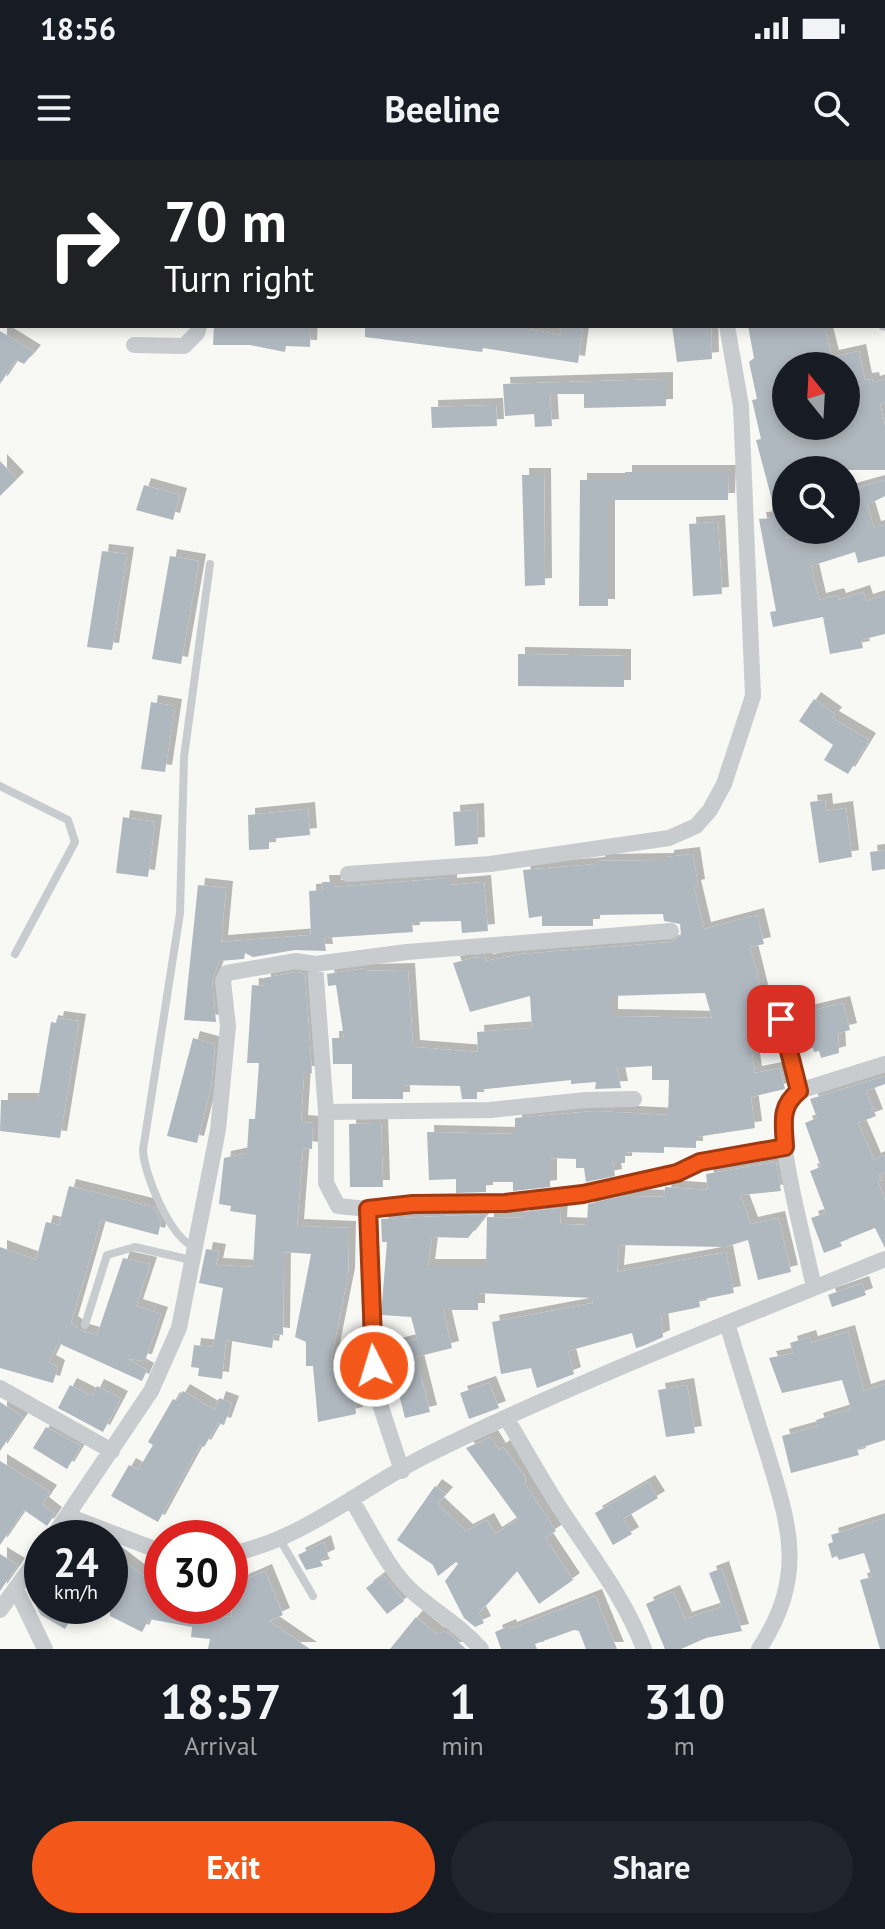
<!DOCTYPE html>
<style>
:root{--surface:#171b24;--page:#20242c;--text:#f1f3f6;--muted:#9ea1a6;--accent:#f3581a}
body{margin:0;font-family:"PT Sans",sans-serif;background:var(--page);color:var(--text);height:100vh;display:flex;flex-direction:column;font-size:30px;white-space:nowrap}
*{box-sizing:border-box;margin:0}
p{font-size:26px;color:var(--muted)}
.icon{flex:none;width:44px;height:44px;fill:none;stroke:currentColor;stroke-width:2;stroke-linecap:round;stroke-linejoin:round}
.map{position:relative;height:1489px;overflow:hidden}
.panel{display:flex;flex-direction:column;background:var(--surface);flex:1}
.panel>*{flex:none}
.banner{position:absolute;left:0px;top:0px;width:886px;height:168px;box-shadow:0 4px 12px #0003;background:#202124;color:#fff;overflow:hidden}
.needle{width:52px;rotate:342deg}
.tools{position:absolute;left:772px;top:192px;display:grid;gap:16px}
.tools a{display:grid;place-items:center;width:88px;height:88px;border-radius:50%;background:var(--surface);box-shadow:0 4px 12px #0003;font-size:40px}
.speed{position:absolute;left:24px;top:1360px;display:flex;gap:16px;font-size:40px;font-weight:700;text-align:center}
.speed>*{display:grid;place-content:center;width:104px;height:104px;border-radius:50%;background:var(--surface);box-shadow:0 4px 12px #0003;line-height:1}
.speed small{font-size:20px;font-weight:400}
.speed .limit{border:12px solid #d22;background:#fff;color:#111}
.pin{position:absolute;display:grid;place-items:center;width:68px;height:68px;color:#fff;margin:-34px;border-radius:16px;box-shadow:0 4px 12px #0006}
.me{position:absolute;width:88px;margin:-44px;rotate:355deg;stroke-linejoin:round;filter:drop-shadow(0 0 6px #0008)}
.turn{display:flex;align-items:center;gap:28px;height:168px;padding:0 32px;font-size:36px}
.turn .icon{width:104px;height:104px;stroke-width:2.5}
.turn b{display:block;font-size:56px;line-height:68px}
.eta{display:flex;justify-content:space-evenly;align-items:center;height:136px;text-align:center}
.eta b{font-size:48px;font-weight:600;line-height:56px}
.primary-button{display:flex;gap:16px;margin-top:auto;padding:16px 32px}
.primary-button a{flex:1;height:92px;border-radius:48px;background:var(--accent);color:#fff;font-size:32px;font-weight:600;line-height:92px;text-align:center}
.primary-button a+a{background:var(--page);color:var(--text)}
.status{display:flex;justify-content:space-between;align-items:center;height:56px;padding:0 40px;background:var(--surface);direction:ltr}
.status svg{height:22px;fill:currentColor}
header{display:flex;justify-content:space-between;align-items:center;height:104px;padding:0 32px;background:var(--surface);font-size:36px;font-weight:600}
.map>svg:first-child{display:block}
</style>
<div class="status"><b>18:56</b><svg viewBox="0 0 49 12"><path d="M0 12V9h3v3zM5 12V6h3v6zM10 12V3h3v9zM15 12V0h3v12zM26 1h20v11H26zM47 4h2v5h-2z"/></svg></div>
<header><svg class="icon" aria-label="menu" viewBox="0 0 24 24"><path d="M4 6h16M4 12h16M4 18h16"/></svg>Beeline<svg class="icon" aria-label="search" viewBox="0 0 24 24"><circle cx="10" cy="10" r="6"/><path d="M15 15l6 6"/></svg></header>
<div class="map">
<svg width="885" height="1489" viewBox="0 0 885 1489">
<defs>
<filter id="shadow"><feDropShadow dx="7" dy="-7" stdDeviation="0" flood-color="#0004"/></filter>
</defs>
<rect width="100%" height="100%" fill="#f8f8f5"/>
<path fill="#b0b8bf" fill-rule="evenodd" filter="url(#shadow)" d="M 214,166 L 311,166 L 310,187 L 286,186 L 285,192 L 250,185 L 213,185 Z
M 365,166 L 528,166 L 528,169 L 560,175 L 562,166 L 583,166 L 578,203 L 483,188 L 482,192 L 365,177 Z
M 672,166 L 711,166 L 712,199 L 677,202 Z
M 748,166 L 824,166 L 832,197 L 859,191 L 865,220 L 872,219 L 873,223 L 885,219 L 885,242 L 880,244 L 885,266 L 885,310 L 786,310 L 786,378 L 819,370 L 849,370 L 846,331 L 885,320 L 885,336 L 867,345 L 874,368 L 885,365 L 885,396 L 858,403 L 855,392 L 811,406 L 819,440 L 837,435 L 839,440 L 863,432 L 866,441 L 885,435 L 885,474 L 861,480 L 863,488 L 830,494 L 823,457 L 773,467 L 770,452 L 776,451 L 759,359 L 772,358 L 772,340 L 756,280 L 761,279 L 752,240 L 757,239 L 749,202 L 754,198 ZM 786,206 L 846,206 L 846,266 L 786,266 Z
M 0,171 L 34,192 L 24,204 L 16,200 L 0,224 Z
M 666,219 L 666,246 L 584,248 L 584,234 L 550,234 L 552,266 L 535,267 L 534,254 L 505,256 L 503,224 Z
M 496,245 L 497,266 L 432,268 L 431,247 Z
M 0,301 L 17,319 L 0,336 Z
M 625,312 L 729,312 L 728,340 L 608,340 L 608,446 L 579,446 L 580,320 L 625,320 Z
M 522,315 L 544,315 L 545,425 L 525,426 Z
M 144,325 L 180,335 L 173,360 L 136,350 Z
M 718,362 L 722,434 L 693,436 L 689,364 Z
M 102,391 L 127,394 L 112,490 L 87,487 Z
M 170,396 L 199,401 L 181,504 L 152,499 Z
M 518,494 L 624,496 L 624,527 L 518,526 Z
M 814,539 L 835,554 L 832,558 L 869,580 L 848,614 L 824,600 L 833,585 L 799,561 Z
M 151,542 L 175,546 L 165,612 L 141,609 Z
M 825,640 L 826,651 L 846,648 L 852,697 L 819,703 L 810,642 Z
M 308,649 L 310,675 L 269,679 L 269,689 L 249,690 L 248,655 Z
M 477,650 L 478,684 L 455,686 L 453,652 Z
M 123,657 L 155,662 L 148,717 L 116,713 Z
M 885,690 L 885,709 L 872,711 L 870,692 Z
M 693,694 L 698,726 L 694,727 L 704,769 L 757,755 L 764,784 L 750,787 L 762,835 L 756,837 L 766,884 L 751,887 L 755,913 L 780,908 L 785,929 L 751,937 L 755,968 L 696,977 L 696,988 L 664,987 L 664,993 L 625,992 L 625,1003 L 613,1003 L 615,1016 L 586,1022 L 584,1008 L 576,1008 L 576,999 L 550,998 L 550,1027 L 513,1031 L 513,1022 L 486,1022 L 486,1032 L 456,1033 L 456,1019 L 429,1020 L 427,972 L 515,974 L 515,958 L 595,951 L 668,955 L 669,920 L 652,920 L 652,906 L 617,908 L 621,928 L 595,929 L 596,922 L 571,924 L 571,920 L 477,930 L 477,939 L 462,939 L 460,926 L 403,925 L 403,939 L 352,939 L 352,904 L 333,904 L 332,878 L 344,878 L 336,825 L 328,826 L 327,814 L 366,808 L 366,811 L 408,810 L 413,887 L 478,892 L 477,872 L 532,868 L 530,836 L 470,852 L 453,803 L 473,798 L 485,797 L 486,801 L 521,794 L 672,782 L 681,775 L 680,764 L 664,761 L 663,754 L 593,755 L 593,766 L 542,766 L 542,756 L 529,758 L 523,710 L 598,704 L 598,701 L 667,700 L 667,697 ZM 705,833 L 712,858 L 611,856 L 611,836 Z
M 450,718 L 450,725 L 484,722 L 488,771 L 462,773 L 461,761 L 412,762 L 413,772 L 324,778 L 326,791 L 295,790 L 253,797 L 245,793 L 244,799 L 219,801 L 212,821 L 216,862 L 184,860 L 198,725 L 226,728 L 221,782 L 311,775 L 309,731 L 323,730 L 322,722 L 334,722 L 334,727 Z
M 296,812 L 305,814 L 312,913 L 304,913 L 301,962 L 313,963 L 312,989 L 303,988 L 297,1066 L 349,1068 L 348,1115 L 329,1210 L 351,1207 L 356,1254 L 318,1262 L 313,1206 L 306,1206 L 306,1182 L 295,1177 L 311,1094 L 284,1092 L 283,1175 L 274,1174 L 272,1188 L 226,1180 L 222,1219 L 198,1216 L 199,1208 L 191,1207 L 194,1185 L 213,1187 L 223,1128 L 199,1123 L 206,1089 L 219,1091 L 216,1105 L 253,1107 L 256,1055 L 230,1051 L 231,1046 L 219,1044 L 224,998 L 247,993 L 249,959 L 255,959 L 259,903 L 247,903 L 252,825 L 264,826 L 264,818 Z
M 843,843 L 850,870 L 838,873 L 839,893 L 821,898 L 819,891 L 814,892 L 813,888 L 804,890 L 798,865 L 804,863 L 801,853 Z
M 57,858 L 79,861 L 60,978 L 0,971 L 1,940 L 38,940 L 51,862 L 56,863 Z
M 193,878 L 215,884 L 211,927 L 197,983 L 167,976 Z
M 885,916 L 885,924 L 866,931 L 876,956 L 858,963 L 874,1000 L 885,995 L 885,1012 L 879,1015 L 882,1020 L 878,1021 L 885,1041 L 885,1088 L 875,1068 L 840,1082 L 842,1086 L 824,1093 L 811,1058 L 826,1053 L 810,1011 L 821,1007 L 805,963 L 817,958 L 810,939 Z
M 381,963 L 383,1027 L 350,1027 L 349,964 Z
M 776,1002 L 781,1031 L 740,1035 L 751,1064 L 778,1058 L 791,1112 L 758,1120 L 748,1080 L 725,1087 L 619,1085 L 617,1112 L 726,1092 L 734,1133 L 699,1140 L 700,1147 L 661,1155 L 663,1177 L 643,1186 L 636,1188 L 632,1173 L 568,1191 L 574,1214 L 537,1228 L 531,1208 L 501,1214 L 492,1162 L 593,1143 L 592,1138 L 478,1133 L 478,1150 L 443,1150 L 452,1188 L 416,1197 L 430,1252 L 405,1258 L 387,1187 L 417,1179 L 411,1157 L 381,1155 L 387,1082 L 382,1082 L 381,1059 L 487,1054 L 468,1078 L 432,1077 L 428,1106 L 486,1106 L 487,1057 L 523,1058 L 523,1052 L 561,1048 L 560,1064 L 587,1065 L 588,1044 L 623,1036 L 664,1037 L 665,1027 L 708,1030 L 706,1014 Z
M 69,1026 L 154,1047 L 161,1062 L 158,1075 L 101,1060 L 71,1163 L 82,1171 L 97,1175 L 123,1098 L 150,1104 L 136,1146 L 161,1154 L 145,1201 L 128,1199 L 147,1210 L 142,1221 L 58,1183 L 49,1202 L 58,1207 L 53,1223 L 0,1208 L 0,1087 L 36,1100 L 46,1062 L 59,1065 Z
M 862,1123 L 866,1135 L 832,1147 L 828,1135 Z
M 848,1172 L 864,1231 L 885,1224 L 885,1280 L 857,1289 L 859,1295 L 791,1313 L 782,1276 L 818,1266 L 816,1260 L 851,1249 L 842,1220 L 782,1233 L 769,1198 L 793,1193 L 790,1183 L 809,1177 L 811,1183 Z
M 489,1223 L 499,1248 L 469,1259 L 460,1233 Z
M 70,1225 L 92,1236 L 97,1226 L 121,1238 L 103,1272 L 58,1248 Z
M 687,1225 L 695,1273 L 666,1277 L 658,1230 Z
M 183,1231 L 215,1250 L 219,1238 L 232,1243 L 224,1265 L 218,1263 L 204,1287 L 200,1285 L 158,1362 L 111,1336 L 129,1305 L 138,1310 L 153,1285 L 148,1282 L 173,1239 L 177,1241 Z
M 0,1242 L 23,1257 L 0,1291 Z
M 46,1267 L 81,1286 L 67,1309 L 33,1288 Z
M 491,1277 L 499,1290 L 503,1287 L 525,1317 L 526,1326 L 556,1371 L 545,1378 L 573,1420 L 539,1444 L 517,1411 L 479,1453 L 484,1463 L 475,1467 L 464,1458 L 445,1421 L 458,1404 L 456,1402 L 438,1416 L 433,1405 L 397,1380 L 435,1326 L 446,1334 L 437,1344 L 466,1371 L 487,1360 L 495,1374 L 518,1359 L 466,1288 Z
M 0,1301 L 50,1332 L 42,1344 L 55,1354 L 47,1366 L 24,1350 L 0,1385 Z
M 648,1322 L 658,1338 L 623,1359 L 632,1374 L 613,1385 L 595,1353 Z
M 885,1358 L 885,1489 L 880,1489 L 860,1420 L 872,1417 L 864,1393 L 839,1400 L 837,1396 L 832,1398 L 828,1384 L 833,1382 L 831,1375 Z
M 324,1382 L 328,1396 L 320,1400 L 323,1406 L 306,1410 L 298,1395 Z
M 110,1390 L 162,1430 L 156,1446 L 189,1446 L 188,1452 L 232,1457 L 230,1426 L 265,1411 L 283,1455 L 269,1461 L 310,1489 L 208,1489 L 210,1479 L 191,1477 L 192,1467 L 149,1459 L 142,1472 L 110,1456 Z
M 0,1394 L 18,1405 L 0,1431 Z
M 722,1408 L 742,1471 L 706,1478 L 681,1489 L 665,1489 L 646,1444 L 673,1432 L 685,1459 L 722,1447 L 709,1413 Z
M 383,1415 L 404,1441 L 387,1454 L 366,1428 Z
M 595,1436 L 617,1489 L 586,1489 L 579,1471 L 574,1470 L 535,1484 L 537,1489 L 501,1489 L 495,1472 L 509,1466 L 510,1469 Z
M 36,1446 L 78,1446 L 65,1469 L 41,1455 Z
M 416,1457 L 437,1474 L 446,1471 L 466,1489 L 390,1489 Z"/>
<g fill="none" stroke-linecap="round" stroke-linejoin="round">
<path stroke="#c8cccf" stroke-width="8" d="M 53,0 L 53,2
M 0,626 L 68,660 L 75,682 L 15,794
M 194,1087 C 170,1077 144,1015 143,990 L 180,753 L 184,597 L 210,404
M 85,1165 L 107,1095 L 135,1087 L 191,1100
M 279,1378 L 313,1436"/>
<path stroke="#c8cccf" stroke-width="16" d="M 584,0 L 585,2
M 706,0 L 706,2
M 856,0 L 857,2
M 207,2 L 207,0
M 884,159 L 885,163
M 134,185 L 184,186 L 197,173 L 199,166
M 348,714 L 490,704 L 669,678 L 696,666 L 710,650 L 724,624 L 753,536 L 741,246 L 727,166
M 315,804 L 326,952 L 326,1023 L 338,1046 L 368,1049 L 413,1044 L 505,1043 L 583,1034 L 677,1013 L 700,1002 L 785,987
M 776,835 L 799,931
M 326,952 L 490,950 L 586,940 L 634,939
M 368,1049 L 371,1064 L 370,1178 L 377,1235 L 402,1311
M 814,1128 C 807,1091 777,982 783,950 C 785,941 792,937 799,931 L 885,904
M 727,1163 C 739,1204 752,1245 765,1286 C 789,1364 808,1415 759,1489
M 0,1228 L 112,1291
M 507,1259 C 524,1288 540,1317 558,1345 C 589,1393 624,1436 644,1489
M 351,1339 C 370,1369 387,1409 414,1433 C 437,1453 461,1466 481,1489
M 68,1356 L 162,1392
M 52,1378 L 151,1231 L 179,1168 L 218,970 L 228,866 L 223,821 L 227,813 L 296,801 L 315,804 L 407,792 L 671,771
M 230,1394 C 303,1380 364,1326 429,1294 C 577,1221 732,1162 885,1099
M 16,1429 L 45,1489
M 0,1450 L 42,1392"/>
</g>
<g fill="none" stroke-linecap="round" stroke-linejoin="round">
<defs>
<path id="route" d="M 374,1206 L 368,1049 L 413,1044 L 505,1043 L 583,1034 L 677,1013 L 700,1002 L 785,987 C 784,964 779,947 799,931 L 781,859"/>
</defs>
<use href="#route" stroke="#9e3911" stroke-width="20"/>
<use href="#route" stroke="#f3581a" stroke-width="14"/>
</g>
</svg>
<div class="tools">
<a><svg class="needle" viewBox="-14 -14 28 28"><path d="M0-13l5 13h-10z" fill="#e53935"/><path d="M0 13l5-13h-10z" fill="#9ea1a6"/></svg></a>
<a><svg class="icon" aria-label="search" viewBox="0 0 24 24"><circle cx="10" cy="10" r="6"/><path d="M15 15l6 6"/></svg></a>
</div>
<div class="speed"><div>24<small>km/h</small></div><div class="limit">30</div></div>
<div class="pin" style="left:781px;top:859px;background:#d93025"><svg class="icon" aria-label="arrive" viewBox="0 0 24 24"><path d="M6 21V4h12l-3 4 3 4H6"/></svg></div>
<svg class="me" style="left:374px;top:1206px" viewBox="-20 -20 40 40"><circle r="17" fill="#f3581a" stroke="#fff" stroke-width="3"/><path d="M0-11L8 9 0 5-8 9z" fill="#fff"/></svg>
<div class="banner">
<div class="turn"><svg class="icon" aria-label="right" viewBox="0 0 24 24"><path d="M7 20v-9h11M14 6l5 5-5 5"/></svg><div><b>70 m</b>Turn right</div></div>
</div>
</div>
<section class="panel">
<div class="eta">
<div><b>18:57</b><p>Arrival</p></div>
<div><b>1</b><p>min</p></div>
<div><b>310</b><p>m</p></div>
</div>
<div class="primary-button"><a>Exit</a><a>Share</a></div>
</section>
